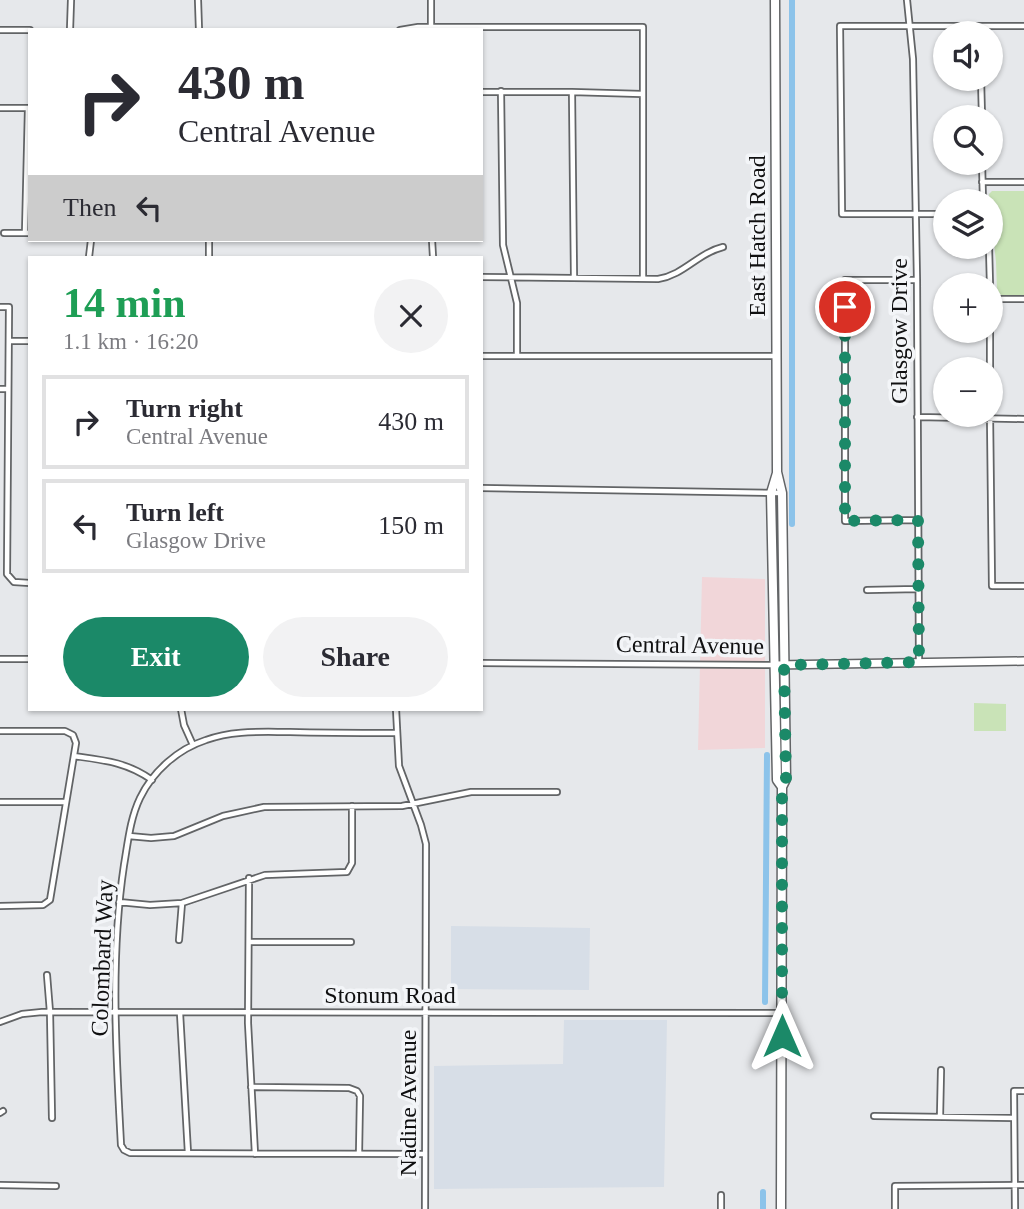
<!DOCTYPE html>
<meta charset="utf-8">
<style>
:root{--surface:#fff;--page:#f2f2f3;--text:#2b2b33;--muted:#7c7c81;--line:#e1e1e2;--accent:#1b8968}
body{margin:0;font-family:Georgia,serif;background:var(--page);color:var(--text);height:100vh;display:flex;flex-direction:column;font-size:26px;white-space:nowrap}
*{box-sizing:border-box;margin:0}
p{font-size:23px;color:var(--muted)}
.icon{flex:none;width:38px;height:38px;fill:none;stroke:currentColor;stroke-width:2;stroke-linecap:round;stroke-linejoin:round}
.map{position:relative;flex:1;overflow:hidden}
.panel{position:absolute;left:28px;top:256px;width:455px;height:455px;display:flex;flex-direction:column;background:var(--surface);border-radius:0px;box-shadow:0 2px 5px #0004}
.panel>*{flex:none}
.banner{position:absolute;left:28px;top:28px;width:455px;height:214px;border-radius:0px;box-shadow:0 2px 5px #0004;background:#fff;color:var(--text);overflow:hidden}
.controls{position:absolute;left:933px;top:21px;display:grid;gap:14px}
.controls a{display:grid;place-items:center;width:70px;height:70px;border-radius:50%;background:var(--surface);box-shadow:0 2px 5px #0004;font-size:35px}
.pin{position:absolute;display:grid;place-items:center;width:60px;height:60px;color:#fff;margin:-30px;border:4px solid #fff;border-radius:50%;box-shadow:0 2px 7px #0007}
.me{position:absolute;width:77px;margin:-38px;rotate:0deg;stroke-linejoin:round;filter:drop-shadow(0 0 5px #0008)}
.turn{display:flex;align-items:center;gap:24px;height:147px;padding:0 35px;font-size:32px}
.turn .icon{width:91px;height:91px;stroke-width:2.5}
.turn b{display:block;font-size:49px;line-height:60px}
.then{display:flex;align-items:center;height:66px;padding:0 35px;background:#0003;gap:14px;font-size:26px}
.round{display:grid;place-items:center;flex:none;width:74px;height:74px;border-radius:37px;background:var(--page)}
.overview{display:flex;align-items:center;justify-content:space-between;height:119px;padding:0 35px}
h1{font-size:42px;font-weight:600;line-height:52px;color:#1e9e55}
.action{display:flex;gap:14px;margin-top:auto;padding:14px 35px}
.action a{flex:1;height:80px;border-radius:42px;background:var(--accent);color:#fff;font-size:28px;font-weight:600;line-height:80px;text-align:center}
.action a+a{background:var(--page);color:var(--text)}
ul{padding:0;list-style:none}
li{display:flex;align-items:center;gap:21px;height:94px;margin:0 14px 10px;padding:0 21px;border:4px solid var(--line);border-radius:0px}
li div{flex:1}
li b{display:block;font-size:26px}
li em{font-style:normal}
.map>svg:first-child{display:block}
</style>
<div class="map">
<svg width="1024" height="1209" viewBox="0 0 1024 1209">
<rect width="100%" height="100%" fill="#e6e8eb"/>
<path fill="#f1d6d9" d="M 702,577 L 765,579 L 765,748 L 698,750 Z"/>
<path fill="#d7dee7" d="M 451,926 L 590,928 L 589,990 L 451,989 Z
M 564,1020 L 667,1020 L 664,1187 L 434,1189 L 434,1066 L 563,1064 Z"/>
<path fill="#c9e3b7" d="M 992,191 L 1024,191 L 1024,295 L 1001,295 L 997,291 L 996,262 L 989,194 Z
M 974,703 L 1006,704 L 1006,731 L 974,731 Z"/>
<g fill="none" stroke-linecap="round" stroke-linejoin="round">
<path stroke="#8cc3ea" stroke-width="6" d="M 792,0 L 792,524
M 765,1002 L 767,755
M 763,1192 L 763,1209"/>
<defs>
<path id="street" d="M 198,0 L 199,30
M 431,0 L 431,29
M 907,0 L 913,59 L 917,280 L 919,662
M 0,30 L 30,30
M 70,30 L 71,0
M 400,30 L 418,27 L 643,27 L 643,278
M 981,79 L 982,117
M 501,91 L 503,245 L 517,303 L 517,355
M 481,92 L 572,92 L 642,94
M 572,92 L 574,277
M 0,108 L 30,108
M 982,163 L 983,201
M 982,182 L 1024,182
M 945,214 L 842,214 L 840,26 L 1024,26
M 4,233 L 30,233
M 25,233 L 28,108
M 209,240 L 209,257
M 432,240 L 433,257
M 989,247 L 990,285
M 89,257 L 91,240
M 481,277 L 658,279 C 684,275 698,253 723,247
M 917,280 L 845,280 L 845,521 L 918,520
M 990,299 L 1024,299
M 0,307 L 9,307 L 7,574 L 14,582 L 30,583
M 990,331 L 990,369
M 9,341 L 30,341
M 481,356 L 776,356
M 0,389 L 8,389
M 990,415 L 992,586 L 1024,586
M 917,417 L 1024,419
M 481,488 L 781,493
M 867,590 L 918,589
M 0,659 L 30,659
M 481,663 L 774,665
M 181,709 L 184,725 L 193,745
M 396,709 L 399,766 L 421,825 L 426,844 L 425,1209
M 0,731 L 65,731 L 73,735 L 76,743 L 50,900 L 43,905 L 0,906
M 396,733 C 361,733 325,733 290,732 C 261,732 233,730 206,740 C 178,749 153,771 140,798 C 130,819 128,842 124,865 C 110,958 116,1051 121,1145 L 124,1150 L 130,1153 L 425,1154
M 74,756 C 103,760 127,762 152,780
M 0,802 L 66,802
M 129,836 L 151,838 L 174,836 L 223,816 L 264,807 L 402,806 L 471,792 L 557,792
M 249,878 L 248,1023 L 255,1154
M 119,902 L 150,905 L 182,903 L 265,875 L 347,872 L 352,863 L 352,806
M 179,940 L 182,903
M 249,942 L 351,942
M 47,975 L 50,1012 L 52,1118
M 180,1013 L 188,1153
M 0,1022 L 22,1014 L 42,1012 L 782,1013
M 251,1087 L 349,1088 L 357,1091 L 360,1096 L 359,1154
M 0,1113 L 3,1111
M 874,1116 L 1014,1118
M 940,1117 L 941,1070
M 0,1185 L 56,1186
M 721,1195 L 721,1209
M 895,1209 L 895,1186 L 1024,1185
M 1015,1209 L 1014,1091 L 1024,1091"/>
<path id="secondary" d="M 775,665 L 1024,661"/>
<path id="primary" d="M 775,0 L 777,472 L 782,493 L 786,779 L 782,787 L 781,1209
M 777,473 L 771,493 L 777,780 L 782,787"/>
</defs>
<use href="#street" stroke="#626466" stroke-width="8"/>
<use href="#secondary" stroke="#626466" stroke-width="10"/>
<use href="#primary" stroke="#626466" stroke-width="11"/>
<use href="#street" stroke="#fff" stroke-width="4.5"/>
<use href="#secondary" stroke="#fff" stroke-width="7"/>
<use href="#primary" stroke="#fff" stroke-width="8"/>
</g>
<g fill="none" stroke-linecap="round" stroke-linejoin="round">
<path stroke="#1b8968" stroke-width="12" stroke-dasharray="0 21.6" d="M 782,1036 L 782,787 L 786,779 L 784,665 L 919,662 L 918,520 L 845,521 L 845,307"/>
</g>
<g text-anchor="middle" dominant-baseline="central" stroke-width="7" stroke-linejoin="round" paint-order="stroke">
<g font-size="24" fill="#101011" stroke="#f3f5f8">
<text transform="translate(757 236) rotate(-90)">East Hatch Road</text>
<text transform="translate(899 331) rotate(-90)">Glasgow Drive</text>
<text transform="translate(690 645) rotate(1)">Central Avenue</text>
<text transform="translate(102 958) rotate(-88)">Colombard Way</text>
<text x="390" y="995">Stonum Road</text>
<text transform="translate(408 1103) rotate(-90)">Nadine Avenue</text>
</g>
</g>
</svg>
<div class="controls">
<a><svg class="icon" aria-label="sound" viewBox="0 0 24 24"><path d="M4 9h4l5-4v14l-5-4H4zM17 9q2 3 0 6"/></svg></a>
<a><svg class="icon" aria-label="search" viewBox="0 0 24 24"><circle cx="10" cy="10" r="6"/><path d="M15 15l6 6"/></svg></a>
<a><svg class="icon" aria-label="layers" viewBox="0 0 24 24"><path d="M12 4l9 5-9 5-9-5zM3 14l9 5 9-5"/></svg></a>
<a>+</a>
<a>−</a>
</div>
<div class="pin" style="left:845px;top:307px;background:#d93025"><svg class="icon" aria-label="arrive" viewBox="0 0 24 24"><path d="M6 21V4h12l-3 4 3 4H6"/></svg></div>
<svg class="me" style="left:782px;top:1036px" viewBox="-20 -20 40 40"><path d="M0-17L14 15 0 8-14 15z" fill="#1b8968" stroke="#fff" stroke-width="4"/></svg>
<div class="banner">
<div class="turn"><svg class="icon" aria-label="right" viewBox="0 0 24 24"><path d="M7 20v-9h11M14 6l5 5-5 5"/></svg><div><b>430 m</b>Central Avenue</div></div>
<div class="then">Then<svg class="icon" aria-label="left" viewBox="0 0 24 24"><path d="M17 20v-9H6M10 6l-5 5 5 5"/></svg></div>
</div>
<section class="panel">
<div class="overview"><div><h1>14 min</h1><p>1.1 km · 16:20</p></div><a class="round"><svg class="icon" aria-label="close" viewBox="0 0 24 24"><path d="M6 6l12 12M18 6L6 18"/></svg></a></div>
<ul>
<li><svg class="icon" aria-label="right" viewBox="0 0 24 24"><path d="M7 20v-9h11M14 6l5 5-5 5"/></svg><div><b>Turn right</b><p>Central Avenue</p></div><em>430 m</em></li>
<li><svg class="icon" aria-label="left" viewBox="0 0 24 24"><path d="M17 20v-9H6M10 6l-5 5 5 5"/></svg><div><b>Turn left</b><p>Glasgow Drive</p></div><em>150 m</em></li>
</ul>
<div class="action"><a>Exit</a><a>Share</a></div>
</section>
</div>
